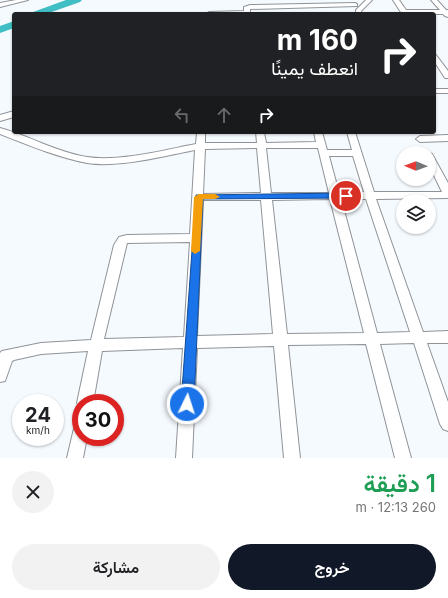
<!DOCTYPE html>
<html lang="ar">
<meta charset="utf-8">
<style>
:root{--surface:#fff;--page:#f2f2f2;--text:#202124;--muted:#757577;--accent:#111827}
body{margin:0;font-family:Inter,Vazirmatn,sans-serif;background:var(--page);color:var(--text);direction:rtl;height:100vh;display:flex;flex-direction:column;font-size:15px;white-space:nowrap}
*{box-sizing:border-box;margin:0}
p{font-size:13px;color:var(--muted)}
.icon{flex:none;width:22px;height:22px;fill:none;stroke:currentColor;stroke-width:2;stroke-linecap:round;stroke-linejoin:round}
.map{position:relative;height:458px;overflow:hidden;direction:ltr}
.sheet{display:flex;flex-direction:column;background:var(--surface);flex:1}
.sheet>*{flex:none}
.banner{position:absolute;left:12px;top:12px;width:424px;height:122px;border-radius:4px;box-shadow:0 1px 3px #0004;direction:rtl;background:#202124;color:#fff;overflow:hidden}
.needle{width:26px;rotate:271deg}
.buttons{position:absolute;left:396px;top:146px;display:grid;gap:8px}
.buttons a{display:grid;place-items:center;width:40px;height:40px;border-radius:50%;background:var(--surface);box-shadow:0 1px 3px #0004;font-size:20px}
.speed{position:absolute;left:12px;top:394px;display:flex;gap:8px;font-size:20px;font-weight:700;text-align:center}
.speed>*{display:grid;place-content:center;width:52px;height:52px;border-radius:50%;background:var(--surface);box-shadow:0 1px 3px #0004;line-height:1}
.speed small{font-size:10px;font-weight:400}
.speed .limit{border:6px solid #d22;background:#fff;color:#111}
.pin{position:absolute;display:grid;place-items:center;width:34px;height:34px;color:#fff;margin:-17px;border:2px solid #fff;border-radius:50%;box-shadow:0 1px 4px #0007}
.me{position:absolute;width:44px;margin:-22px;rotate:4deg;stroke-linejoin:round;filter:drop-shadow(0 0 3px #0008)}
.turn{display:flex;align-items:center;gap:14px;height:84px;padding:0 12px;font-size:18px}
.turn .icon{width:52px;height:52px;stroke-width:2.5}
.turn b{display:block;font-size:28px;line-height:34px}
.lanes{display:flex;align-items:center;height:38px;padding:0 12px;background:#0003;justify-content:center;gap:20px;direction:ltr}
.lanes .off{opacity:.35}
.round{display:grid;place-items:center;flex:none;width:42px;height:42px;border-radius:21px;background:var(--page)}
.overview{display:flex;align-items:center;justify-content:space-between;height:68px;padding:0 12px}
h1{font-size:24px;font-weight:600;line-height:30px;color:#1e9e55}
.action{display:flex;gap:8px;margin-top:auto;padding:8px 12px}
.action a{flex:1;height:46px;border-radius:24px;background:var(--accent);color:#fff;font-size:16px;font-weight:600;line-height:46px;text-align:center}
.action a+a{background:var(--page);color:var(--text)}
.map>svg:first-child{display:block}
</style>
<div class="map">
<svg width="448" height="458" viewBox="0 0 448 458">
<rect width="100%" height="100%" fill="#f5faff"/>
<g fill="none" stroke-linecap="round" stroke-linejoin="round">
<path fill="#3fbec3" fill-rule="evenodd" d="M 66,0 L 82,0 L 80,2 L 46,14 L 32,14 L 33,12 Z
M 14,21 L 14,28 L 0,33 L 0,26 Z"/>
<defs>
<path id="minor" d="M 16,0 L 28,0 L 0,7 L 0,3 Z
M 366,0 L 372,0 L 361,11 L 362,14 L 356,14 L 356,10 Z
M 393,0 L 399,0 L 406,10 L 440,10 L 431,0 L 437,0 L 446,10 L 448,10 L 448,17 L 445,16 L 443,14 L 402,14 Z
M 355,3 L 357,4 L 357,6 L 250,9 L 250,14 L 206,14 L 209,12 L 244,11 L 244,7 L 250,5 Z
M 434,54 L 436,55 L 448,71 L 448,78 L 445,78 L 434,61 Z
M 434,89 L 448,89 L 448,93 L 434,93 Z
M 14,111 L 14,117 L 0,121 L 0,115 Z
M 0,128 C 30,136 56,152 87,157 C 119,162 164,150 196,144 L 197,132 L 205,132 L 205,143 L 257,143 L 256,132 L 264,132 L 266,143 L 316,142 L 314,132 L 322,132 L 327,150 L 352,150 L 347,132 L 355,132 L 374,192 L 442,192 L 429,165 L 429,153 L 432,154 L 448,183 L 448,198 L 376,199 L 423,332 L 448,331 L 448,343 L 427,343 L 448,402 L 448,431 L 443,429 L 440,424 L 414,343 L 380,344 L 411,458 L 395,458 L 366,344 L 288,345 L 300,458 L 284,458 L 274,346 L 197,348 L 192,458 L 176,458 L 183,348 L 102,351 L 93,403 L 81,403 L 81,408 L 77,403 L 88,351 L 41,354 L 14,360 L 12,361 L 5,381 L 0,382 L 0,353 L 2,351 L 41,343 L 91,340 L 114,245 L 119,237 L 127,235 L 190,234 L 195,150 C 164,156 118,168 87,163 C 57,157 28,145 0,134 ZM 257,148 L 261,193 L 203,194 L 205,149 ZM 266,148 L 318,148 L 329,193 L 271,193 ZM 329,156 L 353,156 L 364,192 L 339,193 ZM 330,199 L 364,333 L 287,334 L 272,200 ZM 341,199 L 366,199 L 410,332 L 377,333 ZM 203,200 L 261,200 L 273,334 L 197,336 ZM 190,242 L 184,337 L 104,339 L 127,243 Z
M 448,135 L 448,141 L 420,142 L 416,139 L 420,136 Z
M 81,418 L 81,437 L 87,437 L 83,458 L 67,458 L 76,420 Z"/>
</defs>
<use href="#minor" stroke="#8f9398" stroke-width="2"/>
<use href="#minor" fill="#fff" fill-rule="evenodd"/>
</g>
<path fill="#1a73e8" stroke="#114b97" d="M 346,193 L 349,194 L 351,196 L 349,198 L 203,199 L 194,404 L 192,408 L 187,410 L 183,408 L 181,404 L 196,195 Z"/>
<path fill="#f59e0b" d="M 199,194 L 215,194 L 220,197 L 215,199 L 203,199 L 200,251 L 195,254 L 191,251 L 194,197 Z"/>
</svg>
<div class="buttons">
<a><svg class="needle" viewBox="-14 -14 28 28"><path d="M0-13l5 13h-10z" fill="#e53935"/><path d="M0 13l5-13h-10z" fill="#757577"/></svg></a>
<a><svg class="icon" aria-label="layers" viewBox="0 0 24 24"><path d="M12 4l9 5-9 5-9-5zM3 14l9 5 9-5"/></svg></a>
</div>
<div class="speed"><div>24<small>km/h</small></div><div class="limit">30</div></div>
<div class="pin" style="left:346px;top:196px;background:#d93025"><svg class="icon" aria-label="arrive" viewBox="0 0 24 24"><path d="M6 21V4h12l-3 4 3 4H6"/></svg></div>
<svg class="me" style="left:187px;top:404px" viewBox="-20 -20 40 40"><circle r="17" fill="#1a73e8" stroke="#fff" stroke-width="3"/><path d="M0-11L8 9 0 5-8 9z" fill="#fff"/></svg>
<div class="banner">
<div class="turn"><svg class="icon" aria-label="right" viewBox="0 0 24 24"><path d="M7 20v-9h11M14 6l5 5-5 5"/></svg><div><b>160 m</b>انعطف يمينًا</div></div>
<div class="lanes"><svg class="icon off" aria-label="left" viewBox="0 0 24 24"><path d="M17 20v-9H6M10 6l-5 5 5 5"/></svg><svg class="icon off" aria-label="ahead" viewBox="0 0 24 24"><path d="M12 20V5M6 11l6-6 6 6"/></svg><svg class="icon" aria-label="right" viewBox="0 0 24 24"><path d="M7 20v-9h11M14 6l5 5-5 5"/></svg></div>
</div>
</div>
<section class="sheet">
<div class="overview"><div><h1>1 دقيقة</h1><p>260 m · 12:13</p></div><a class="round"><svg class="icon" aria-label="close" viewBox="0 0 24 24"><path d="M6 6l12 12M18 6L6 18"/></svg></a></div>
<div class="action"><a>خروج</a><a>مشاركة</a></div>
</section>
